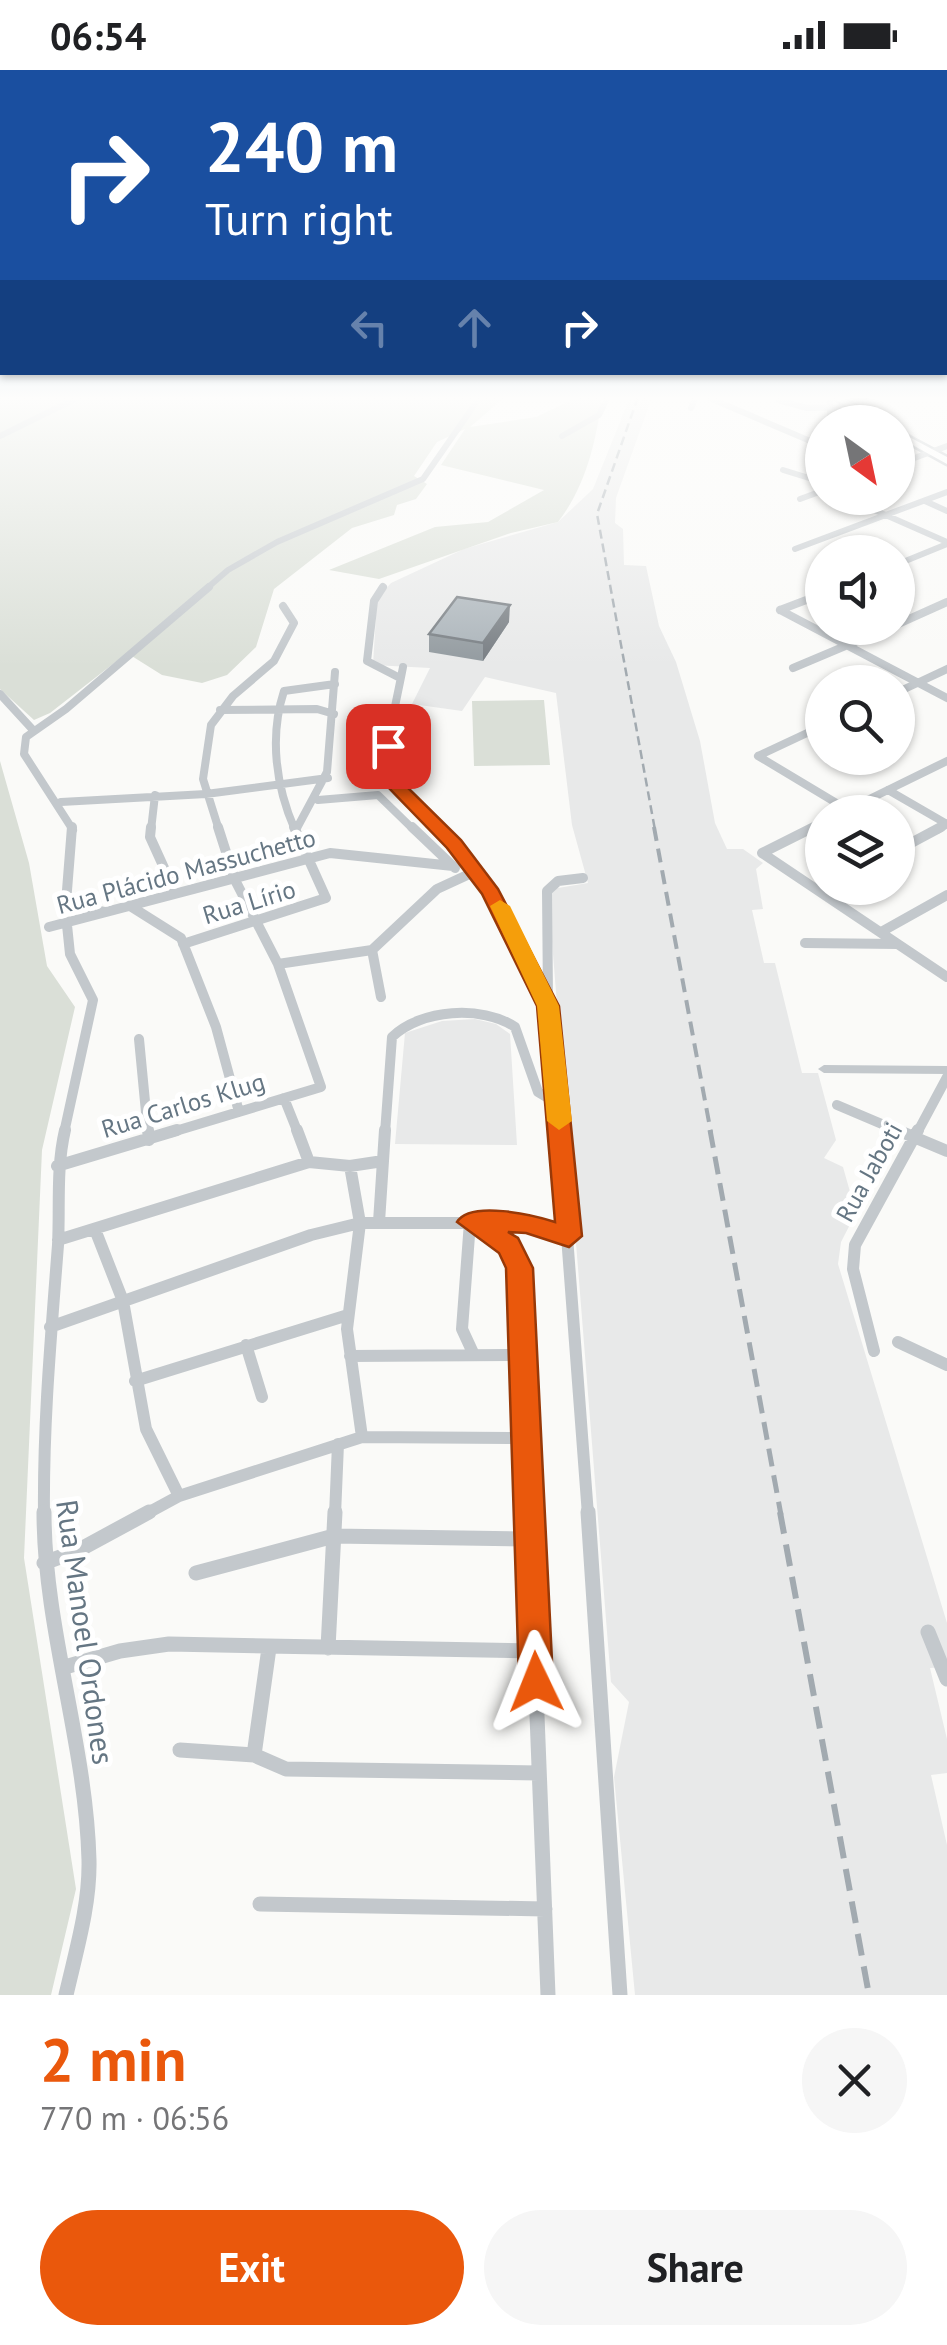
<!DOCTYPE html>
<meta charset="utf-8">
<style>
:root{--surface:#fff;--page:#f6f6f6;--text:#202124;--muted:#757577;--accent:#ea580c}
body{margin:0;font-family:"PT Sans",sans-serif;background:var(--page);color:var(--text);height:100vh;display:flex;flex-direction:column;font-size:38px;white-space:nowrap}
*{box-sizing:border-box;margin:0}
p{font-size:32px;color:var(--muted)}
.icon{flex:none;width:55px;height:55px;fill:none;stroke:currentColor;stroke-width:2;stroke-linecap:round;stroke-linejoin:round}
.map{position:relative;height:1925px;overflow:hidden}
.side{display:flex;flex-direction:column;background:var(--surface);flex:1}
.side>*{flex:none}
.hud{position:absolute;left:0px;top:0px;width:948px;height:305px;box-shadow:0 2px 8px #0004;background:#1a4fa0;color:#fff;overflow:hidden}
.needle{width:65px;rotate:147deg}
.tools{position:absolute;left:805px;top:335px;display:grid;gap:20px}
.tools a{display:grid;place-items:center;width:110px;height:110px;border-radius:50%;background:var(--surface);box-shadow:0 2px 8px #0004;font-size:50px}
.pin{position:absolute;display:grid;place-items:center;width:85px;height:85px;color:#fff;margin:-42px;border-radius:20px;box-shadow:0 5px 15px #0006}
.me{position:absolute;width:110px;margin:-55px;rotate:358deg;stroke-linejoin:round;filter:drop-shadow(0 0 8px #0008)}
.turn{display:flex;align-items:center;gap:35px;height:210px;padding:0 40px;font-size:45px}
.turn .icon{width:130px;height:130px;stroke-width:2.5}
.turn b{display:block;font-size:70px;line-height:85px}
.lanes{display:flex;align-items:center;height:95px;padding:0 40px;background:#0003;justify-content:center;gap:50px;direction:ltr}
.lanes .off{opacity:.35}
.round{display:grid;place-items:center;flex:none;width:105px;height:105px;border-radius:52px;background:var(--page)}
.headline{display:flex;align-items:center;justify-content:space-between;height:170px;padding:0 40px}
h1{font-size:60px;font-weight:600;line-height:75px;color:var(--accent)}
.primary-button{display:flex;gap:20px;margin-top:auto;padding:20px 40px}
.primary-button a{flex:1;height:115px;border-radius:60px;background:var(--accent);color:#fff;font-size:40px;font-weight:600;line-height:115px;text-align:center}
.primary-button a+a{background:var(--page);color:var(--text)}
.status{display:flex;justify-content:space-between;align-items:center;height:70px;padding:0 50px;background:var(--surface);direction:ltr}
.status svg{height:28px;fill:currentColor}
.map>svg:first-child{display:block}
</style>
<div class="status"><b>06:54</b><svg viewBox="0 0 49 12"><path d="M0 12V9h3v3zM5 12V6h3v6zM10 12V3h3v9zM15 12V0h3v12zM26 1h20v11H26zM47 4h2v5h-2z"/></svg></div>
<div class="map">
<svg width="947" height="1925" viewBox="0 0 947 1925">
<rect width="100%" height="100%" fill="#fafaf8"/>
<path fill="#e8e9e9" d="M 630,327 L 652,327 L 616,428 L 615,453 L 623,459 L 624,495 L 646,496 L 659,556 L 676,592 L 700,671 L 715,753 L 727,779 L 743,779 L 763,793 L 756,799 L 763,839 L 752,840 L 764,893 L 775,893 L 802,1003 L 818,1003 L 836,1070 L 824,1088 L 843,1097 L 856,1143 L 841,1172 L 838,1194 L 947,1553 L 947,1597 L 930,1598 L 947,1669 L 947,1703 L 931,1705 L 947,1775 L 947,1925 L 635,1925 L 614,1707 L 629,1632 L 611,1612 L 551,859 L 552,819 L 588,813 L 572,755 L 556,623 L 485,607 L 462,641 L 412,634 L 430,598 L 373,595 L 377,529 L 391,513 L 464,479 L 558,452 L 593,419 Z
M 475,949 L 496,954 L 510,964 L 517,1075 L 395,1074 L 405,963 L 442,951 Z"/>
<path fill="#dadfd7" d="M 0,327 L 505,327 L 470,357 L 536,347 L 578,327 L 602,327 C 596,372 586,416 558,452 L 511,463 L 379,509 L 329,500 L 435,457 L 488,452 L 544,420 L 441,395 L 465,359 L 437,372 L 414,406 L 427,414 L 416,429 L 397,435 L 394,445 L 352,458 L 274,519 L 256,577 L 227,605 L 202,613 L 162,605 L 127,583 L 50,643 L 34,650 L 0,619 Z
M 544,630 L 550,695 L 474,696 L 472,631 Z
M 0,691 L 29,793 L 47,896 L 75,937 L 42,1080 L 24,1488 L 76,1819 L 51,1925 L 0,1925 Z"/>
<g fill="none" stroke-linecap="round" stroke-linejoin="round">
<defs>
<path id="secondary" d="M 832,327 L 842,327 L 881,352 L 872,352 Z
M 898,361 L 947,387 L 947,394 L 898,367 Z"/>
</defs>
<use href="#secondary" stroke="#b3babf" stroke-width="5"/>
<path stroke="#c3c8cc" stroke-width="6" d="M 707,327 L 822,376
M 830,327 L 830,352
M 778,330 L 807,338 L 852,337
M 841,330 L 866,327
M 691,338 L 696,327
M 830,339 L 854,351
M 0,366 L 79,327
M 562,366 L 599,345 L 608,327
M 898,394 L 947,376
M 783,400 L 822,412
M 847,428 L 947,472
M 800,429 L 822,421
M 925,431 L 947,441
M 795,479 L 947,422
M 898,494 L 947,474
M 206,519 L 228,500 L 277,472 L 423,409 L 480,327"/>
<path stroke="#c3c8cc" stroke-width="8" d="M 383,517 L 374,531 L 367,591 L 400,608
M 780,540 L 947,628
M 780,540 L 822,524
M 898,554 L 947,532
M 403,597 C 388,677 371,701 438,760
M 793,598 L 888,558
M 898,622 L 947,599
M 0,624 L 33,660
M 220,640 L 317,639 L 334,644
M 758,686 L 848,740
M 758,686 L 822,656
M 888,720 L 947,754
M 318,730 L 378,725 L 414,760
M 61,732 L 206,724 L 328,708
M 843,742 L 947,691
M 297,758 L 327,702 L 335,602
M 73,760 L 24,684 L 26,667 L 66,639 L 209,517
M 151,760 L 155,725
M 219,760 L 203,709 L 211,655 L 233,626 L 274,591 L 294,553 L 283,536
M 295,760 C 276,717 269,667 284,621 L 335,614
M 809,760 L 822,753
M 937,760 L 947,754"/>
<path stroke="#c3c8cc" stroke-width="10" d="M 72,757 L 66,833 L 105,842
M 151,757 L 150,767 L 175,822
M 412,757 L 455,798
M 435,757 L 454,774 L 491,823 L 548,935 L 560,1063
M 814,757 L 762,783 L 947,907
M 898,780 L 941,757
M 127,834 L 181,868 L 216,957 L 239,1042
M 49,857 L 330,783 L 453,796
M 881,862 L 947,825
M 805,873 L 898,874
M 183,874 L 326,828 L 294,757
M 372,880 L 381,927
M 278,894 L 372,880 L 437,819 L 476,801
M 548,929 L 547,821 L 558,811 L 583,808
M 139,969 L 148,1063
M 284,1028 L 298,1063
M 837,1035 L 903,1063
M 64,1063 L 93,930 L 70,884 L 67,855
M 169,1063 L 321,1017 L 278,894 L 235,810 L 218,757
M 385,1063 L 392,967 C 421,939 482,935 515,957 L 538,1022 L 558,1034
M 917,1063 L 947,1007"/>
<path stroke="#c3c8cc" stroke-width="12" d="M 148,1060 L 149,1070
M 297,1060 L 309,1092
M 559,1060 L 588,1445
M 897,1060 L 947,1081
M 57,1096 L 177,1060
M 350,1096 L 360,1153 L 347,1259 L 362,1367
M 379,1152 L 385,1060
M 470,1152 L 509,1176 L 519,1198 L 529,1445
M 470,1152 L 462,1259 L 474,1285
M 96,1162 L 123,1231 L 146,1359 L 179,1426
M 58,1170 L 309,1092 L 350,1096 L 383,1091
M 50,1257 L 311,1165 L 360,1153 L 527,1153 L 569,1167
M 898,1272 L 947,1295
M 246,1275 L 262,1327
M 874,1281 L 853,1199 L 855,1175 L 918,1060
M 350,1286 L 523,1285
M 135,1311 L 348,1245
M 44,1445 C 43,1354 51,1266 58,1175 C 60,1136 56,1099 65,1060
M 144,1445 L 179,1426 L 362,1367 L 526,1368
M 335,1445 L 338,1374"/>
<path stroke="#c3c8cc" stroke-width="15" d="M 44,1442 C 44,1559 86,1673 89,1790 C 90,1835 76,1881 66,1925
M 529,1442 L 548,1925
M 588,1442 L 620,1925
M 44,1493 L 79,1480 L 149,1442
M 196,1503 L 334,1466 L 530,1469
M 928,1562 L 947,1609
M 328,1578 L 335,1442
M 65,1597 L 120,1581 L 169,1574 L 534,1581
M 180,1680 L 254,1685 L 286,1699 L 539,1703
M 254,1685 L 269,1578
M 260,1834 L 545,1839"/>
<path fill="#c3c8cc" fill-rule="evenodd" d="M 824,995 L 947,996 L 947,1004 L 824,1003 L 818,999 Z"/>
<use href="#secondary" fill="#fff" fill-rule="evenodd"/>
<path stroke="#a2aab0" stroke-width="2.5" stroke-dasharray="9 5" stroke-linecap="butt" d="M 638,327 L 597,444 L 655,760"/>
<path stroke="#a2aab0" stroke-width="4" stroke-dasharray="14 8" stroke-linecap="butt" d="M 654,757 L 711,1063"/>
<path stroke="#a2aab0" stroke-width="5" stroke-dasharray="18 9" stroke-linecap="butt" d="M 710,1060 L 781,1445"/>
<path stroke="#a2aab0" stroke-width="6" stroke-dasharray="22 11" stroke-linecap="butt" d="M 780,1442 L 869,1925"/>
</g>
<path fill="#929a9f" d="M 509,552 L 483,591 L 429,582 L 429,564 Z"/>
<path fill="#777d82" d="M 510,535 L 509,552 L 483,591 L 483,573 Z"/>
<path fill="#aab3b9" stroke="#777d82" stroke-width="2.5" d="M 457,527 L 510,535 L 483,573 L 429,564 Z"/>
<linearGradient id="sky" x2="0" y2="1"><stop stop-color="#96bcdc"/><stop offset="0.55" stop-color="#fdfdfc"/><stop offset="1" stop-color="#fdfdfc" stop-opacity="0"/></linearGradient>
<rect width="947" height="597" fill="url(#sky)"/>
<path fill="#ea580c" stroke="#983908" stroke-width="2.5" d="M 388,670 L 397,676 L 397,698 L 404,714 L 461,770 L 498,819 L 559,936 L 582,1166 L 569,1177 L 526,1163 L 508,1162 L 518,1168 L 533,1198 L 553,1612 L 548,1624 L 536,1629 L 524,1624 L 519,1612 L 506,1198 L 499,1183 L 457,1152 C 470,1130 534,1145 555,1152 L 537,936 L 482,824 L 447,778 L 387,716 L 379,698 L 379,676 Z"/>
<path fill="#f59e0b" d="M 500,830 L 510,836 L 559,936 L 572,1051 L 559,1060 L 547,1051 L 537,936 L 490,836 Z"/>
<g text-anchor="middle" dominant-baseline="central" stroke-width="10" stroke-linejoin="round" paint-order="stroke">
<g font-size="25" fill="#657683" stroke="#fff">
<text transform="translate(186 801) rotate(-15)">Rua Plácido Massuchetto</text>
<text transform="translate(249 832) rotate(-17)">Rua Lírio</text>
<text transform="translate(183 1035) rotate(-17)">Rua Carlos Klug</text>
<text transform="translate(869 1102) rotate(-61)">Rua Jaboti</text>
</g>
<g font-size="30" fill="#657683" stroke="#fff">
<text transform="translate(86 1562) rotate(82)">Rua Manoel Ordones</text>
</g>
</g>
</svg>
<div class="tools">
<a><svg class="needle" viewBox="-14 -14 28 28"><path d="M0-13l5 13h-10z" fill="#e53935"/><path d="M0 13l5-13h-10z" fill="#757577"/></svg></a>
<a><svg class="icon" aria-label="sound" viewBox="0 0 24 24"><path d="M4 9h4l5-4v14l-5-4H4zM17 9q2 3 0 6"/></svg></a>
<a><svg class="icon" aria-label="search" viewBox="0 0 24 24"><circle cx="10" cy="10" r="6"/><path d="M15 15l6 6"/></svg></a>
<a><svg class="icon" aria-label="layers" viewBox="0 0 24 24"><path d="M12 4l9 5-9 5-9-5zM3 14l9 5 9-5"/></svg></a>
</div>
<div class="pin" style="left:388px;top:676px;background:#d93025"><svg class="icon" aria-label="arrive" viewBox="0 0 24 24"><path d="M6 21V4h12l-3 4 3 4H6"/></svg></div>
<svg class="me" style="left:536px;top:1612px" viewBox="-20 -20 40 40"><path d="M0-17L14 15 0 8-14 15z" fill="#ea580c" stroke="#fff" stroke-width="4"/></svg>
<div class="hud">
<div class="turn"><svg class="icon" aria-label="right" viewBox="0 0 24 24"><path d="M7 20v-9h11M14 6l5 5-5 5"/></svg><div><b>240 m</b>Turn right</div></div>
<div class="lanes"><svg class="icon off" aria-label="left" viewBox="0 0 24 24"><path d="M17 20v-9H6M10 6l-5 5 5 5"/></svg><svg class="icon off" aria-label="ahead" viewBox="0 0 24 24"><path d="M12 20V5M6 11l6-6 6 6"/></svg><svg class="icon" aria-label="right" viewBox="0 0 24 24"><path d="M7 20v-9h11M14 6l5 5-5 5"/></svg></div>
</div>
</div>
<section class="side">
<div class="headline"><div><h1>2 min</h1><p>770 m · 06:56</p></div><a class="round"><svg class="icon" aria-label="close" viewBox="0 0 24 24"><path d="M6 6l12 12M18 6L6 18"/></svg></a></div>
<div class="primary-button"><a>Exit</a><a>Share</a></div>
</section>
